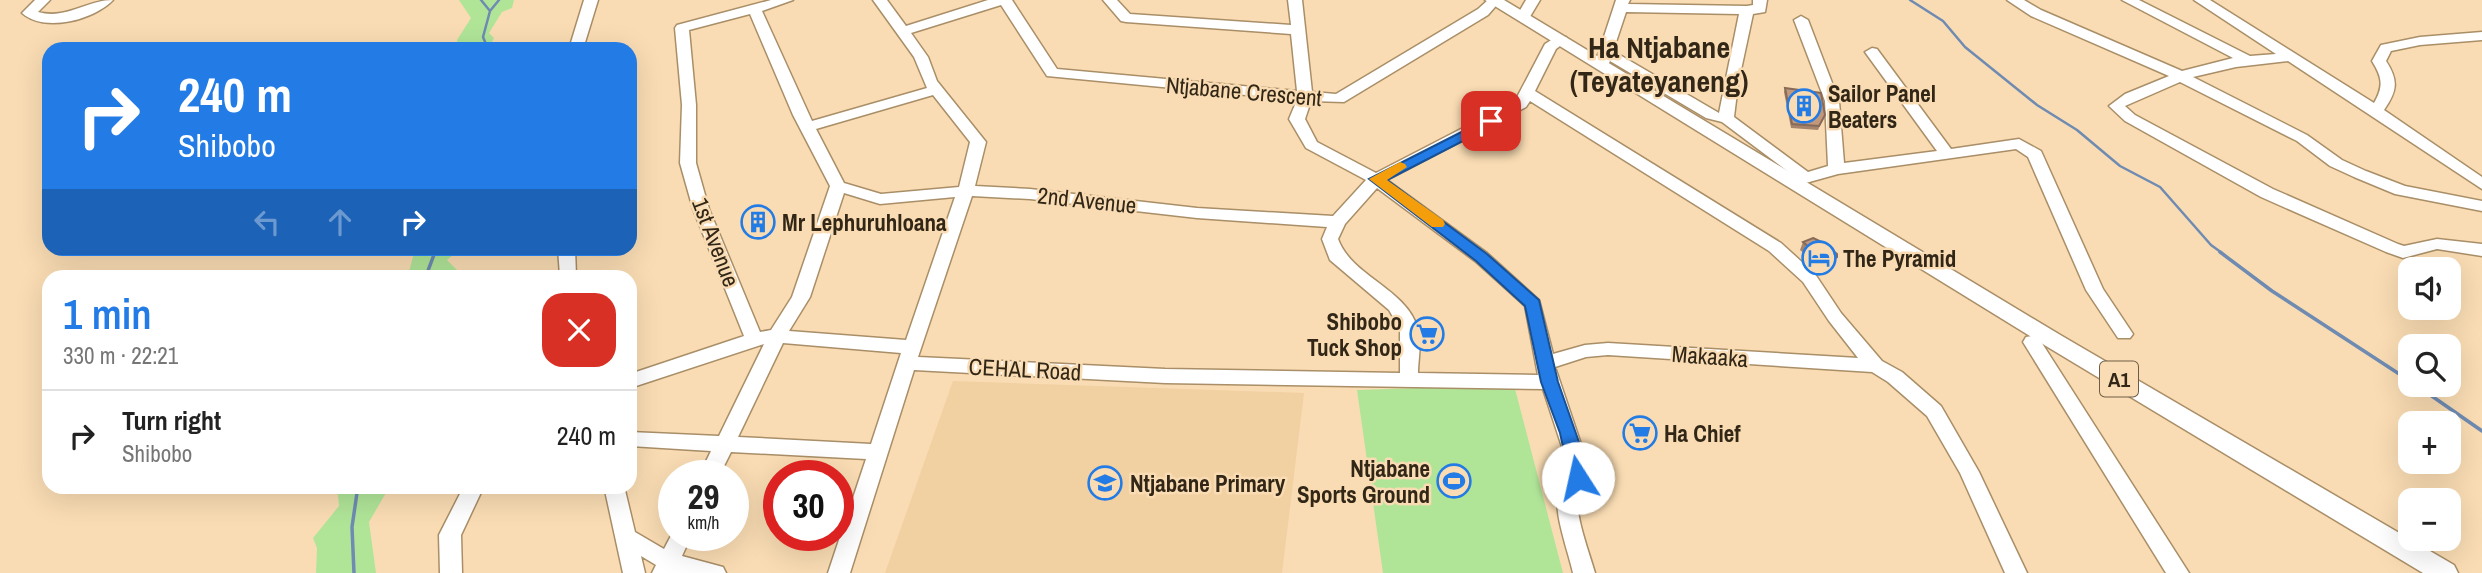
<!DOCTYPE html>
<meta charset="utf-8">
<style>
:root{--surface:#fff;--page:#f2f2f2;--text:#222;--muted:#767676;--line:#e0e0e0;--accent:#237be5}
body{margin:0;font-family:"Archivo Narrow",sans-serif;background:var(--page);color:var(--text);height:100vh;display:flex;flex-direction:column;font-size:26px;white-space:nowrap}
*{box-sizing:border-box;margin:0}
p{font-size:23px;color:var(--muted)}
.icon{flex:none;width:38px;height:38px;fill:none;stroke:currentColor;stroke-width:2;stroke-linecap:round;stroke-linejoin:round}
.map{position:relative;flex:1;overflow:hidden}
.sheet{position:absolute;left:42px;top:270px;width:595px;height:224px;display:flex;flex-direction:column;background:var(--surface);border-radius:21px;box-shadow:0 7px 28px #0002}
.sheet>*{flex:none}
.guide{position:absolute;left:42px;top:42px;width:595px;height:214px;border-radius:21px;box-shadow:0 7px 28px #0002;background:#237be5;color:#fff;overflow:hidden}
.controls{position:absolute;left:2398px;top:257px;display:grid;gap:14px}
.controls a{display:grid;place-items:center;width:63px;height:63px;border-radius:14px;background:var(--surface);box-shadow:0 7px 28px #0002;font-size:35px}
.speed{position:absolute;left:658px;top:460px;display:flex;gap:14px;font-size:35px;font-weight:700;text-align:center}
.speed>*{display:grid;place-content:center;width:91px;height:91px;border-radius:50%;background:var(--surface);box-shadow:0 7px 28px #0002;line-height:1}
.speed small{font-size:18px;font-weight:400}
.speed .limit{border:10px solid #d22;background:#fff;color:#111}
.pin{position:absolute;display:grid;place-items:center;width:60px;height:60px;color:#fff;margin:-30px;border-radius:14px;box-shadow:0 4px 10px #0006}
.me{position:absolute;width:77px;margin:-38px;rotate:350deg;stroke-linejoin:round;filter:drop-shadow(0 0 5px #0008)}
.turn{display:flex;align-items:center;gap:24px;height:147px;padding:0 21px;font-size:32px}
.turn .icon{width:91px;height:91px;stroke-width:2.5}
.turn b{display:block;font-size:49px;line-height:60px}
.lanes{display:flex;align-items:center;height:66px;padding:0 21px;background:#0003;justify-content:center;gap:35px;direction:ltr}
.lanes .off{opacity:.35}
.round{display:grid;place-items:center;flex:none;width:74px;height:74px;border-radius:21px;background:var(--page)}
.headline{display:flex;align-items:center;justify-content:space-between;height:119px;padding:0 21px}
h1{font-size:42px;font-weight:600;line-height:52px;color:var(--accent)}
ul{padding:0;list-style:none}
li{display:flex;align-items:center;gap:21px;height:91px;padding:0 21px;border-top:2px solid var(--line)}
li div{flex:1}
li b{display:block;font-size:26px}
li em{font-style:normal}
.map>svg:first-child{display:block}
</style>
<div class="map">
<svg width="2482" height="573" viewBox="0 0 2482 573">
<rect width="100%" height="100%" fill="#f9dcb3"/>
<path fill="#f1d0a1" d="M 953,381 L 1304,393 L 1282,573 L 885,573 Z"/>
<path fill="#b0e598" d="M 459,0 L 514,0 L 512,8 L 502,12 L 489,33 L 494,38 L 491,44 L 495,49 L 459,49 L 457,40 L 471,18 Z
M 415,249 L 460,249 L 447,260 L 457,270 L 452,276 L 408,276 Z
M 1514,385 L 1563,573 L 1383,573 L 1357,390 Z
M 332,487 L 384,487 L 387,491 L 369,522 L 376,573 L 316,573 L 317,548 L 313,538 L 339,506 L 338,495 Z"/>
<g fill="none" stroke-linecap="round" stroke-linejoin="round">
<path stroke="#6f8bb2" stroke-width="2.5" d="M 481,0 L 490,11 L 483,37 L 488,49
M 1910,0 L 1943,21 L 1965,47 L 2037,105 L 2077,130 L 2120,166 L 2160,187 L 2211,245 L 2222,253
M 490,11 L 499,0
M 434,253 L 436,248"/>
<path stroke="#6f8bb2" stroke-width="3.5" d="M 2220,252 L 2272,291 L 2410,381
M 426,276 L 435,252
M 2416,385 L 2482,431
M 354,573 L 352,527 L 358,486"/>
<defs>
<path id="minor" d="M 35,0 L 50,0 L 38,12 C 66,20 86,0 113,0 C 94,20 44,33 22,13 Z
M 584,0 L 598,0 L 583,49 L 569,49 Z
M 771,0 L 793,0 L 762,11 L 812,121 L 927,88 L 914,57 L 873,0 L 887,0 L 906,26 L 988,0 L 1012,0 L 1057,69 L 1297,91 L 1291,34 L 1126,22 L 1121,21 L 1103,0 L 1117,0 L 1130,14 L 1291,25 L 1288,0 L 1302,0 L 1312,92 L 1336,94 L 1478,9 L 1488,0 L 1501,0 L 1488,15 L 1344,102 L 1311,101 L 1305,119 L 1317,142 L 1376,173 L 1515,101 L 1545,44 L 1556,37 L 1566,37 L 1568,40 L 1556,49 L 1535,91 L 1781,243 L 1815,274 L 1841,313 L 1882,361 L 1902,372 L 1941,406 L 1979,472 L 2027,573 L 2005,573 L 1960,473 L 1927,416 L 1888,382 L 1872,372 L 1608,355 L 1586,357 L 1555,367 L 1588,465 C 1588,479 1581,484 1578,496 C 1574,513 1590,555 1595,573 L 1573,573 C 1569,554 1554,514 1558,496 C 1560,484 1568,478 1568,465 L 1543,389 L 1165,383 L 914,370 L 850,573 L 828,573 L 866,459 L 731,452 L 719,476 L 699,476 L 711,451 L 630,446 L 630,432 L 719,436 L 764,344 L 630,388 L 630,374 L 744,336 L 693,209 L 680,163 L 682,105 L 675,28 L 677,25 ZM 1001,5 L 1047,76 L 1297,100 L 1289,119 L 1306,148 L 1366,180 L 1333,216 L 1197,208 L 1030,189 L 975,186 L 986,142 L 937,81 L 928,57 L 911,33 ZM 750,14 L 793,115 L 830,186 L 792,297 L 771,330 L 760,332 L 709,209 L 696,163 L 696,105 L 689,30 ZM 933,95 L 970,142 L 959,187 L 881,194 L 844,183 L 816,129 ZM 1530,101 L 1769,251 L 1803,282 L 1829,321 L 1858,358 L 1608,343 L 1585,345 L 1553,354 L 1539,300 L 1487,253 L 1387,180 L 1526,107 ZM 1377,188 L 1475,261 L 1525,306 L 1538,375 L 1418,373 C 1418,360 1422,341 1418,329 C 1406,288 1352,277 1338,239 L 1345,224 ZM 844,193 L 880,204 L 955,197 L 906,340 L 789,331 L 810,297 ZM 972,196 L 1030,199 L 1197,218 L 1327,227 L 1322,239 L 1330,260 L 1389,310 L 1400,329 L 1400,373 L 1165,369 L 918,357 ZM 783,343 L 901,353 L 871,444 L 738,437 Z
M 1526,0 L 1540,0 L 1528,20 L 1518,20 L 1516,17 Z
M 1616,0 L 1630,0 L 1628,4 L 1747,6 L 1753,5 L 1753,0 L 1767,0 L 1765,12 L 1753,14 L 1738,84 L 1734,117 L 1808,172 L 1828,166 L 1825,101 L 1794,20 L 1801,16 L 1808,20 L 1839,101 L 1844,163 L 1937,151 L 1865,52 L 1872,48 L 1877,49 L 1951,149 L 2019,139 L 2041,151 L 2103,289 L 2133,334 L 2130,338 L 2118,338 L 2086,290 L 2028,157 L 2016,149 L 1838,174 L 1795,186 L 1789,184 L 1787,181 L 1794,176 L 1722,122 L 1706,118 L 1610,61 L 1607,67 L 1597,67 L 1595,64 ZM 1626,12 L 1739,14 L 1719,113 L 1613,51 Z
M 2007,0 L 2024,0 L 2041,10 L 2182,71 L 2233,58 L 2122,0 L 2139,0 L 2250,56 L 2276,54 L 2194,0 L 2210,0 L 2374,103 C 2384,86 2382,77 2372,61 L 2381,45 L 2420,37 L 2482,32 L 2482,40 L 2420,45 L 2391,51 L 2386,61 C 2399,81 2397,91 2384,110 L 2482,177 L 2482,189 L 2288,61 L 2236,67 L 2193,77 L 2307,135 L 2342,160 L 2366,171 L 2405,186 L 2482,201 L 2482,211 L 2395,194 L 2354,177 L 2330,166 L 2297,141 L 2180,82 L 2125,106 L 2135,115 L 2273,189 L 2398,244 L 2404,246 L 2437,239 L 2482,244 L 2482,256 L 2437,249 L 2403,258 L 2386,252 L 2261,197 L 2125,121 L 2109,106 L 2125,94 L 2169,76 L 2031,16 Z
M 558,248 L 575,248 L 576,276 L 560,276 Z
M 2032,336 L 2038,337 L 2189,573 L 2166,573 L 2023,342 L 2026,337 Z
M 464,486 L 484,486 L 461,535 L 462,573 L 440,573 L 439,535 Z
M 604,486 L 624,486 L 635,532 L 664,549 L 674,530 L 674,536 L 691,536 L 682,556 L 723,567 L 726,573 L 652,573 L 656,565 L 641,556 L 645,573 L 623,573 Z"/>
<path id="major" d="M 1485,0 L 1504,0 L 2062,336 L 2454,565 L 2458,573 L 2423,573 L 2046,346 Z"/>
</defs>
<use href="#minor" stroke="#a98e67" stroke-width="3"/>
<use href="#major" stroke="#a98e67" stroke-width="3"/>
<use href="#minor" fill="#fff" fill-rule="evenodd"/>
<use href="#major" fill="#fff" fill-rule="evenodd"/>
</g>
<path fill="#a6836b" d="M 1785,88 L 1825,115 L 1818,130 L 1791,128 L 1784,92 Z
M 1803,242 L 1837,257 L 1833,265 L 1827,268 L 1819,266 L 1800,250 Z"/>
<path fill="#876a57" d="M 766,219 L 768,223 L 751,228 L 750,224 Z
M 1837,257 L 1833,265 L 1827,268 L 1830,260 Z"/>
<path fill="#c1987c" stroke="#876a57" stroke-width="2" d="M 1785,88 L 1821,93 L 1825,115 L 1819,126 L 1792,124 Z
M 760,209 L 766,219 L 750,224 L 744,214 Z
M 1813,238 L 1822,242 L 1837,254 L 1837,257 L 1830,260 L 1822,258 L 1803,242 Z"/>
<path fill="#237be5" stroke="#175095" stroke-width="2" d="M 1491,117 L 1498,121 L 1496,124 L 1387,180 L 1487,254 L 1539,300 L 1558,382 L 1587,465 L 1584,483 L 1571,483 L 1560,433 L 1541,382 L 1525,306 L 1476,261 L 1369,179 Z"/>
<path fill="#f59e0b" d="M 1400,162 L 1405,164 L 1407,167 L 1387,180 L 1443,220 L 1445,224 L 1443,227 L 1432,227 L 1369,179 Z"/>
<defs>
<symbol id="building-ring" viewBox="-11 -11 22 22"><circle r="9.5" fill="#f9dcb3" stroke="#237be5" stroke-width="1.5"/><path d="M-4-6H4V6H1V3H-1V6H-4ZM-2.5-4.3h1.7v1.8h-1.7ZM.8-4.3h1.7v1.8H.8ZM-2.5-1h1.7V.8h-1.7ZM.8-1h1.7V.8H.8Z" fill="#237be5"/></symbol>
<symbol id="hotel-ring" viewBox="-11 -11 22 22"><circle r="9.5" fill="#f9dcb3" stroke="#237be5" stroke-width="1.5"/><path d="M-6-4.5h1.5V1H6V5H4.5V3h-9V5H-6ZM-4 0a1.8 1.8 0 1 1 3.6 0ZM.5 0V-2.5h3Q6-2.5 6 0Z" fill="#237be5"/></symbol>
<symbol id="supermarket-ring" viewBox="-11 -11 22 22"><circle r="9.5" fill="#f9dcb3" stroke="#237be5" stroke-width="1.5"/><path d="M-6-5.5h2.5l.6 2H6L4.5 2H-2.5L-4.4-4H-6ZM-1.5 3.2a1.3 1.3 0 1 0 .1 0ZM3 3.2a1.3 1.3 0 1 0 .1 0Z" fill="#237be5"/></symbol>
<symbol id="stadium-ring" viewBox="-11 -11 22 22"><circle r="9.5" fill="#f9dcb3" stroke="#237be5" stroke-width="1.5"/><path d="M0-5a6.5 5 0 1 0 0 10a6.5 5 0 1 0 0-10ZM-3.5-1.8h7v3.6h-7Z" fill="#237be5"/></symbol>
<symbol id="school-ring" viewBox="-11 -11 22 22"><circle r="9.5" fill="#f9dcb3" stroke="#237be5" stroke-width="1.5"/><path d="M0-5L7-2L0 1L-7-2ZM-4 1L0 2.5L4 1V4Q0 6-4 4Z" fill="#237be5"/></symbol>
</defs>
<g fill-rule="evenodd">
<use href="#building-ring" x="1785" y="87" width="38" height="38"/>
<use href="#building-ring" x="739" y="203" width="38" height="38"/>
<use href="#hotel-ring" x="1800" y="239" width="38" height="38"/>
<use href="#supermarket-ring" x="1408" y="315" width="38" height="38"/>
<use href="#supermarket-ring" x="1621" y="414" width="38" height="38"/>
<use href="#stadium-ring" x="1435" y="462" width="38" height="38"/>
<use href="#school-ring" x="1086" y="464" width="38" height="38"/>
</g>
<g text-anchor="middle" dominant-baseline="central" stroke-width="5" stroke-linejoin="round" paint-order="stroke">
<rect fill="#f9dcb3" stroke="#6e5d46" stroke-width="2" x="2100" y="361.5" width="38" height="35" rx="5"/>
<g font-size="21" font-weight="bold" fill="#322717">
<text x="2119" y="379">A1</text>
</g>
<g font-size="23" fill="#322717" stroke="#f9dcb3">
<text transform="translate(1244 91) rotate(5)">Ntjabane Crescent</text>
<text transform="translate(1087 200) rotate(6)">2nd Avenue</text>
<text transform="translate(716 242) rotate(69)">1st Avenue</text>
<text transform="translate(1710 356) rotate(4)">Makaaka</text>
<text transform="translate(1025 369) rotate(3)">CEHAL Road</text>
</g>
<g font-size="23" font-weight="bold" fill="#322717" stroke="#f9dcb3" text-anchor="start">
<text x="1828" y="93">Sailor Panel<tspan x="1828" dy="26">Beaters</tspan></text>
<text x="782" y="222">Mr Lephuruhloana</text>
<text x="1843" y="258">The Pyramid</text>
<text x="1402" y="321" text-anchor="end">Shibobo<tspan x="1402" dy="26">Tuck Shop</tspan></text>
<text x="1664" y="433">Ha Chief</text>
<text x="1430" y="468" text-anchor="end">Ntjabane<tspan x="1430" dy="26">Sports Ground</tspan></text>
<text x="1130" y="483">Ntjabane Primary</text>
</g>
<g font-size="30" font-weight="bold" fill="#322717" stroke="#f9dcb3">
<text x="1659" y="47">Ha Ntjabane<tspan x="1659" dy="34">(Teyateyaneng)</tspan></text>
</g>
</g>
</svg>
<div class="controls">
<a><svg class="icon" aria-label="sound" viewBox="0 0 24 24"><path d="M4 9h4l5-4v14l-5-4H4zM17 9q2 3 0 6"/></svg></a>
<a><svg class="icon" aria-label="search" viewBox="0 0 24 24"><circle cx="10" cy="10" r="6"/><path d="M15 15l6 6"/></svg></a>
<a>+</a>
<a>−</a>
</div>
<div class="speed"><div>29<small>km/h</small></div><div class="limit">30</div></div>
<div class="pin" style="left:1491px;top:121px;background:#d93025"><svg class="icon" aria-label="arrive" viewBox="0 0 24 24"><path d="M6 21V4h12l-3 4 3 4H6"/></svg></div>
<svg class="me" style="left:1578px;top:478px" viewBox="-20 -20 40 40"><circle r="19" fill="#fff"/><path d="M0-13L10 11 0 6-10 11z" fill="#237be5"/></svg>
<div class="guide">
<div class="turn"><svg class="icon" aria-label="right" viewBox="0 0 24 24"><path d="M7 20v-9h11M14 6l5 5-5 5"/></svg><div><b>240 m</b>Shibobo</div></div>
<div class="lanes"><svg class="icon off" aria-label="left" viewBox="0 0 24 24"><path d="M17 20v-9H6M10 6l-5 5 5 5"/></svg><svg class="icon off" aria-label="ahead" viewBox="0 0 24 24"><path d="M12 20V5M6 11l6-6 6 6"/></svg><svg class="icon" aria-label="right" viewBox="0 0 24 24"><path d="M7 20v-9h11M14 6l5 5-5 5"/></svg></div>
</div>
<section class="sheet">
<div class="headline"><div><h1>1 min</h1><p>330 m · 22:21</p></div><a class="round" style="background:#d93025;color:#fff"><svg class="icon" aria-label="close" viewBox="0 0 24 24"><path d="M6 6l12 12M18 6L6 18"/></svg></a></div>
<ul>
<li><svg class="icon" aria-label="right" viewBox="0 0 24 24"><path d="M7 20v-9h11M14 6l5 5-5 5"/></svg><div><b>Turn right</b><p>Shibobo</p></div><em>240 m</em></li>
</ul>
</section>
</div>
